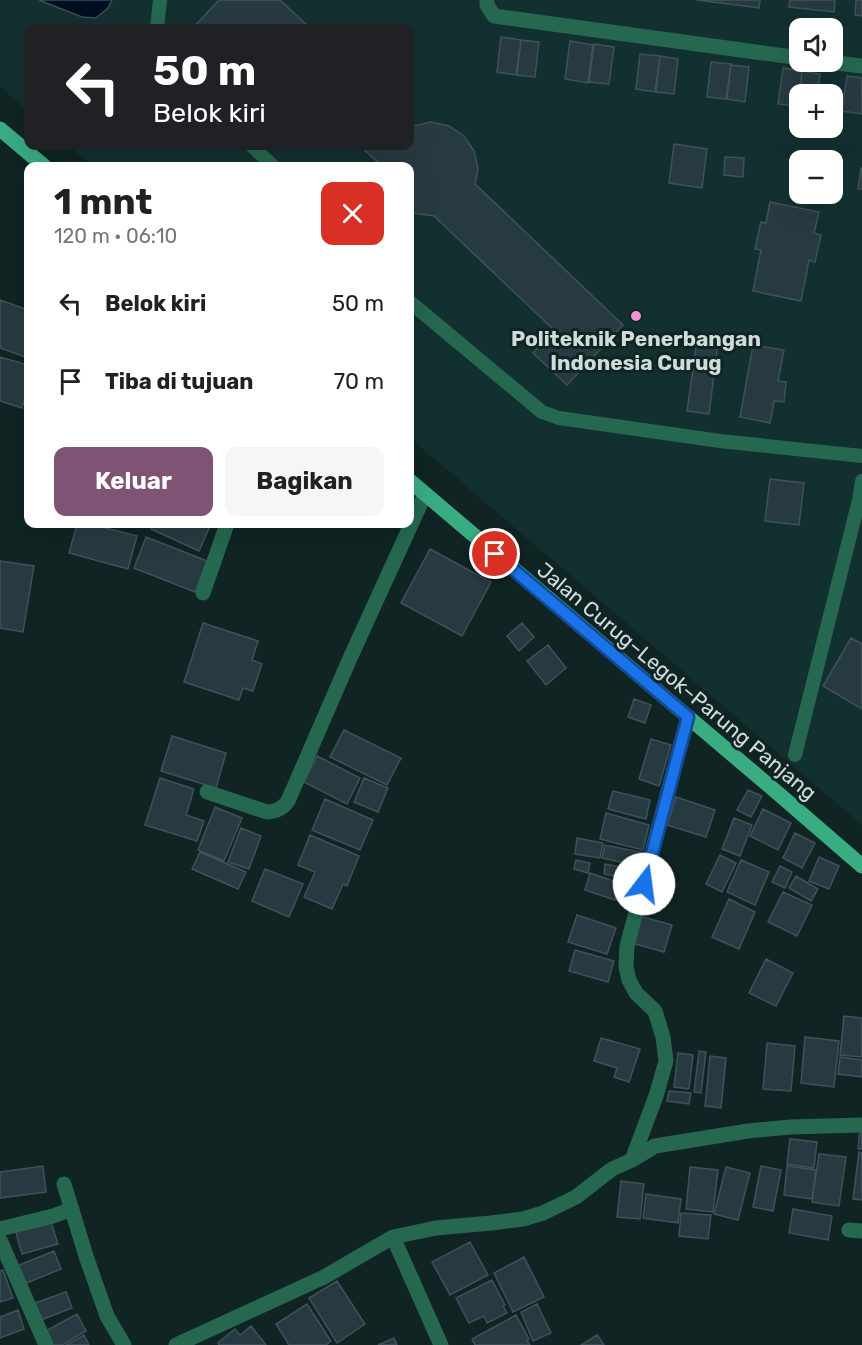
<!DOCTYPE html>
<html lang="id">
<meta charset="utf-8">
<style>
:root{--surface:#fff;--page:#f6f6f6;--text:#202124;--muted:#757577;--accent:#7f5374}
body{margin:0;font-family:Rubik,sans-serif;background:var(--page);color:var(--text);height:100vh;display:flex;flex-direction:column;font-size:22px;white-space:nowrap}
*{box-sizing:border-box;margin:0}
p{font-size:20px;color:var(--muted)}
.icon{flex:none;width:33px;height:33px;fill:none;stroke:currentColor;stroke-width:2;stroke-linecap:round;stroke-linejoin:round}
.map{position:relative;flex:1;overflow:hidden}
.drawer{position:absolute;left:24px;top:162px;width:390px;height:366px;display:flex;flex-direction:column;background:var(--surface);border-radius:12px;box-shadow:0 6px 24px #0002}
.drawer>*{flex:none}
.banner{position:absolute;left:24px;top:24px;width:390px;height:126px;border-radius:12px;box-shadow:0 6px 24px #0002;background:#202124;color:#fff;overflow:hidden}
.controls{position:absolute;left:789px;top:18px;display:grid;gap:12px}
.controls a{display:grid;place-items:center;width:54px;height:54px;border-radius:12px;background:var(--surface);box-shadow:0 6px 24px #0002;font-size:30px}
.pin{position:absolute;display:grid;place-items:center;width:51px;height:51px;color:#fff;margin:-26px;border:3px solid #fff;border-radius:50%;box-shadow:0 2px 6px #0007}
.me{position:absolute;width:66px;margin:-33px;rotate:15deg;stroke-linejoin:round;filter:drop-shadow(0 0 4px #0008)}
.turn{display:flex;align-items:center;gap:21px;height:126px;padding:0 30px;font-size:27px}
.turn .icon{width:78px;height:78px;stroke-width:2.5}
.turn b{display:block;font-size:42px;line-height:51px}
.round{display:grid;place-items:center;flex:none;width:63px;height:63px;border-radius:12px;background:var(--page)}
.overview{display:flex;align-items:center;justify-content:space-between;height:102px;padding:0 30px}
h1{font-size:36px;font-weight:700;line-height:45px}
.action{display:flex;gap:12px;margin-top:auto;padding:12px 30px}
.action a{flex:1;height:69px;border-radius:12px;background:var(--accent);color:#fff;font-size:24px;font-weight:700;line-height:69px;text-align:center}
.action a+a{background:var(--page);color:var(--text)}
ul{padding:0;list-style:none}
li{display:flex;align-items:center;gap:18px;height:78px;padding:0 30px}
li div{flex:1}
li b{display:block;font-size:22px}
li em{font-style:normal}
.map>svg:first-child{display:block}
</style>
<div class="map">
<svg width="862" height="1345" viewBox="0 0 862 1345">
<rect width="100%" height="100%" fill="#102424"/>
<path fill="#133030" fill-rule="evenodd" d="M 0,0 L 862,0 L 862,825 L 410,438 L 410,166 L 93,166 L 68,146 L 410,146 L 410,28 L 28,28 L 28,111 L 0,87 ZM 800,28 L 832,28 L 832,62 L 800,62 ZM 800,94 L 832,94 L 832,128 L 800,128 ZM 800,160 L 832,160 L 832,194 L 800,194 Z"/>
<path fill="#000e21" stroke="#3e4c59" stroke-width="1.5" d="M 39,0 L 112,0 L 108,8 L 96,18 L 82,17 Z"/>
<path fill="#283a41" stroke="#3f5159" stroke-width="1.5" d="M 219,0 L 280,0 L 310,28 L 193,28 Z
M 697,0 L 760,0 L 759,8 Z
M 790,0 L 835,0 L 834,12 L 789,7 Z
M 856,0 L 862,0 L 862,16 L 855,15 Z
M 501,37 L 521,40 L 516,75 L 497,72 Z
M 521,40 L 539,42 L 535,77 L 517,75 Z
M 570,41 L 593,45 L 588,83 L 565,79 Z
M 594,44 L 614,47 L 609,84 L 589,82 Z
M 640,54 L 660,56 L 655,92 L 636,89 Z
M 660,56 L 678,59 L 674,94 L 656,92 Z
M 711,62 L 731,64 L 726,99 L 707,97 Z
M 731,65 L 749,67 L 745,102 L 727,99 Z
M 783,68 L 802,71 L 798,106 L 778,104 Z
M 802,71 L 820,74 L 818,94 L 800,94 Z
M 847,76 L 862,78 L 862,114 L 842,111 Z
M 410,122 L 413,126 L 431,122 L 449,126 L 464,136 L 474,151 L 478,169 L 475,184 L 623,325 L 567,385 L 533,353 L 554,330 L 434,216 L 414,213 L 410,210 L 410,166 L 382,166 L 360,146 L 410,146 Z
M 674,144 L 707,149 L 702,188 L 669,183 Z
M 725,157 L 744,158 L 743,177 L 724,175 Z
M 861,168 L 862,168 L 862,189 L 858,189 Z
M 770,202 L 819,212 L 814,233 L 821,235 L 815,262 L 809,260 L 801,301 L 753,291 L 761,250 L 755,249 L 761,222 L 766,223 Z
M 0,300 L 28,310 L 28,358 L 0,348 Z
M 697,340 L 718,343 L 709,414 L 687,411 Z
M 753,345 L 784,350 L 778,381 L 786,382 L 784,402 L 774,401 L 770,423 L 740,417 Z
M 0,357 L 28,365 L 28,387 L 22,408 L 0,401 Z
M 770,479 L 804,483 L 799,525 L 765,521 Z
M 77,524 L 90,524 L 137,536 L 128,569 L 69,553 Z
M 153,524 L 211,524 L 199,551 L 151,529 Z
M 146,537 L 207,561 L 195,592 L 134,568 Z
M 430,549 L 491,582 L 462,636 L 401,603 Z
M 0,561 L 34,566 L 23,632 L 0,628 Z
M 203,623 L 258,641 L 252,660 L 262,664 L 253,691 L 243,688 L 239,700 L 184,682 Z
M 522,623 L 534,637 L 519,651 L 507,636 Z
M 851,638 L 862,644 L 862,709 L 823,686 Z
M 548,645 L 566,668 L 546,685 L 527,661 Z
M 634,699 L 651,705 L 645,723 L 628,717 Z
M 344,730 L 401,758 L 387,785 L 330,757 Z
M 172,736 L 226,753 L 216,788 L 161,771 Z
M 651,739 L 671,745 L 659,786 L 639,779 Z
M 317,756 L 360,778 L 347,804 L 304,782 Z
M 160,778 L 194,789 L 186,815 L 204,821 L 197,841 L 145,825 Z
M 364,778 L 388,788 L 378,812 L 354,802 Z
M 748,790 L 762,796 L 751,817 L 737,810 Z
M 613,791 L 650,800 L 646,819 L 608,809 Z
M 676,797 L 715,810 L 706,837 L 667,825 Z
M 325,799 L 373,820 L 360,850 L 312,830 Z
M 215,807 L 242,818 L 224,861 L 198,850 Z
M 763,809 L 791,823 L 778,850 L 750,836 Z
M 606,813 L 649,825 L 643,850 L 600,839 Z
M 734,818 L 752,825 L 740,856 L 722,849 Z
M 241,828 L 261,836 L 249,869 L 228,862 Z
M 795,833 L 815,843 L 802,868 L 783,858 Z
M 310,835 L 359,856 L 347,886 L 343,884 L 332,909 L 304,897 L 315,872 L 298,865 Z
M 577,838 L 603,843 L 600,858 L 575,854 Z
M 605,845 L 645,853 L 642,867 L 602,858 Z
M 200,852 L 246,872 L 238,889 L 192,869 Z
M 720,855 L 736,863 L 722,892 L 706,884 Z
M 819,857 L 839,866 L 829,889 L 809,881 Z
M 576,860 L 590,863 L 588,873 L 574,869 Z
M 741,860 L 769,872 L 755,905 L 727,892 Z
M 605,864 L 626,868 L 624,878 L 604,874 Z
M 780,866 L 792,872 L 785,888 L 772,882 Z
M 265,869 L 303,884 L 289,917 L 252,901 Z
M 590,873 L 620,883 L 615,900 L 585,890 Z
M 796,876 L 818,889 L 811,901 L 789,888 Z
M 783,892 L 812,905 L 797,936 L 768,922 Z
M 729,899 L 755,912 L 739,949 L 712,937 Z
M 577,915 L 616,928 L 607,954 L 568,942 Z
M 640,916 L 672,925 L 664,952 L 632,943 Z
M 575,950 L 614,961 L 608,982 L 569,971 Z
M 766,959 L 793,973 L 776,1006 L 749,993 Z
M 844,1016 L 862,1018 L 862,1057 L 840,1055 Z
M 805,1037 L 839,1041 L 834,1087 L 801,1083 Z
M 601,1038 L 640,1049 L 629,1082 L 614,1077 L 617,1068 L 594,1061 Z
M 767,1043 L 795,1046 L 791,1091 L 763,1089 Z
M 699,1051 L 706,1052 L 701,1093 L 694,1092 Z
M 678,1053 L 693,1055 L 689,1089 L 674,1087 Z
M 710,1056 L 726,1058 L 721,1108 L 705,1106 Z
M 840,1057 L 862,1060 L 862,1077 L 838,1074 Z
M 669,1091 L 691,1093 L 689,1104 L 667,1101 Z
M 860,1130 L 862,1130 L 862,1149 L 858,1149 Z
M 790,1139 L 817,1142 L 814,1168 L 787,1164 Z
M 859,1152 L 862,1153 L 862,1200 L 853,1199 Z
M 819,1154 L 846,1157 L 839,1206 L 812,1202 Z
M 43,1166 L 46,1192 L 0,1198 L 0,1172 Z
M 761,1166 L 781,1170 L 773,1211 L 753,1207 Z
M 787,1166 L 816,1170 L 812,1199 L 784,1195 Z
M 690,1167 L 718,1170 L 713,1212 L 686,1209 Z
M 726,1167 L 750,1173 L 738,1220 L 714,1214 Z
M 621,1181 L 644,1184 L 640,1219 L 617,1217 Z
M 646,1194 L 681,1199 L 678,1223 L 643,1218 Z
M 793,1209 L 832,1216 L 828,1240 L 789,1233 Z
M 681,1213 L 711,1215 L 708,1239 L 679,1236 Z
M 50,1219 L 58,1244 L 22,1254 L 15,1229 Z
M 470,1242 L 488,1275 L 450,1295 L 432,1262 Z
M 54,1251 L 61,1269 L 24,1284 L 17,1266 Z
M 524,1257 L 544,1297 L 513,1312 L 494,1273 Z
M 3,1270 L 13,1298 L 0,1302 L 0,1271 Z
M 492,1280 L 505,1305 L 503,1306 L 507,1313 L 487,1323 L 484,1316 L 469,1323 L 456,1298 Z
M 337,1281 L 365,1324 L 337,1343 L 309,1298 Z
M 66,1292 L 72,1308 L 41,1320 L 35,1303 Z
M 307,1304 L 331,1341 L 326,1345 L 289,1345 L 276,1324 Z
M 537,1304 L 551,1333 L 533,1341 L 521,1312 Z
M 18,1310 L 24,1329 L 0,1338 L 0,1317 Z
M 77,1314 L 86,1331 L 62,1345 L 51,1345 L 44,1332 Z
M 516,1315 L 529,1339 L 527,1340 L 530,1345 L 475,1345 L 472,1339 Z
M 251,1326 L 266,1345 L 219,1345 L 218,1343 L 235,1329 L 240,1335 Z
M 84,1335 L 89,1345 L 66,1345 Z
M 597,1335 L 604,1345 L 581,1345 Z
M 394,1338 L 397,1345 L 378,1345 Z"/>
<g fill="none" stroke-linecap="round" stroke-linejoin="round">
<path stroke="#25684f" stroke-width="14" d="M 157,28 L 160,0
M 252,146 L 273,166
M 410,302 L 542,412 L 559,418 L 720,441 L 862,456
M 795,755 L 859,500 L 862,481"/>
<path stroke="#25684f" stroke-width="15" d="M 487,0 L 487,5 L 494,16 L 800,58
M 829,62 L 862,66
M 203,593 L 227,524
M 207,792 L 267,812 C 277,811 282,809 288,801 L 351,656 L 425,494
M 632,1160 L 656,1096 L 666,1061 L 663,1037 L 655,1011 L 636,993 L 629,980 L 626,967 L 627,946 L 688,717
M 64,1184 L 86,1256 L 107,1316 L 124,1345
M 0,1229 L 53,1216 L 72,1209
M 849,1230 L 862,1231
M 393,1237 L 441,1345
M 0,1240 L 46,1345
M 176,1345 L 324,1277 L 393,1237 L 436,1228 L 491,1223 L 523,1219 L 543,1213 L 576,1197 L 612,1169 L 632,1160 L 655,1146 L 748,1131 L 790,1127 L 862,1125"/>
<path stroke="#39ac82" stroke-width="15" d="M 0,129 L 44,166
M 410,481 L 780,795 L 862,866"/>
</g>
<g fill="none" stroke-linecap="round" stroke-linejoin="round">
<defs>
<path id="route" d="M 495,554 L 688,717 L 644,884"/>
</defs>
<use href="#route" stroke="#114b97" stroke-width="15"/>
<use href="#route" stroke="#1a73e8" stroke-width="10"/>
</g>
<circle fill="#f391d6" stroke="#102424" stroke-width="2" cx="636" cy="316" r="6"/>
<g text-anchor="middle" dominant-baseline="central" stroke-width="6" stroke-linejoin="round" paint-order="stroke">
<g font-size="21" font-weight="bold" fill="#d0dcdc" stroke="#102424">
<text x="636" y="338">Politeknik Penerbangan<tspan x="636" dy="24">Indonesia Curug</tspan></text>
</g>
<g font-size="21" fill="#d0dcdc" stroke="#102424">
<text transform="translate(677 681) rotate(40)">Jalan Curug–Legok–Parung Panjang</text>
</g>
</g>
</svg>
<div class="controls">
<a><svg class="icon" aria-label="sound" viewBox="0 0 24 24"><path d="M4 9h4l5-4v14l-5-4H4zM17 9q2 3 0 6"/></svg></a>
<a>+</a>
<a>−</a>
</div>
<div class="pin" style="left:495px;top:554px;background:#d93025"><svg class="icon" aria-label="arrive" viewBox="0 0 24 24"><path d="M6 21V4h12l-3 4 3 4H6"/></svg></div>
<svg class="me" style="left:644px;top:884px" viewBox="-20 -20 40 40"><circle r="19" fill="#fff"/><path d="M0-13L10 11 0 6-10 11z" fill="#1a73e8"/></svg>
<div class="banner">
<div class="turn"><svg class="icon" aria-label="left" viewBox="0 0 24 24"><path d="M17 20v-9H6M10 6l-5 5 5 5"/></svg><div><b>50 m</b>Belok kiri</div></div>
</div>
<section class="drawer">
<div class="overview"><div><h1>1 mnt</h1><p>120 m · 06:10</p></div><a class="round" style="background:#d93025;color:#fff"><svg class="icon" aria-label="close" viewBox="0 0 24 24"><path d="M6 6l12 12M18 6L6 18"/></svg></a></div>
<ul>
<li><svg class="icon" aria-label="left" viewBox="0 0 24 24"><path d="M17 20v-9H6M10 6l-5 5 5 5"/></svg><div><b>Belok kiri</b></div><em>50 m</em></li>
<li><svg class="icon" aria-label="arrive" viewBox="0 0 24 24"><path d="M6 21V4h12l-3 4 3 4H6"/></svg><div><b>Tiba di tujuan</b></div><em>70 m</em></li>
</ul>
<div class="action"><a>Keluar</a><a>Bagikan</a></div>
</section>
</div>
